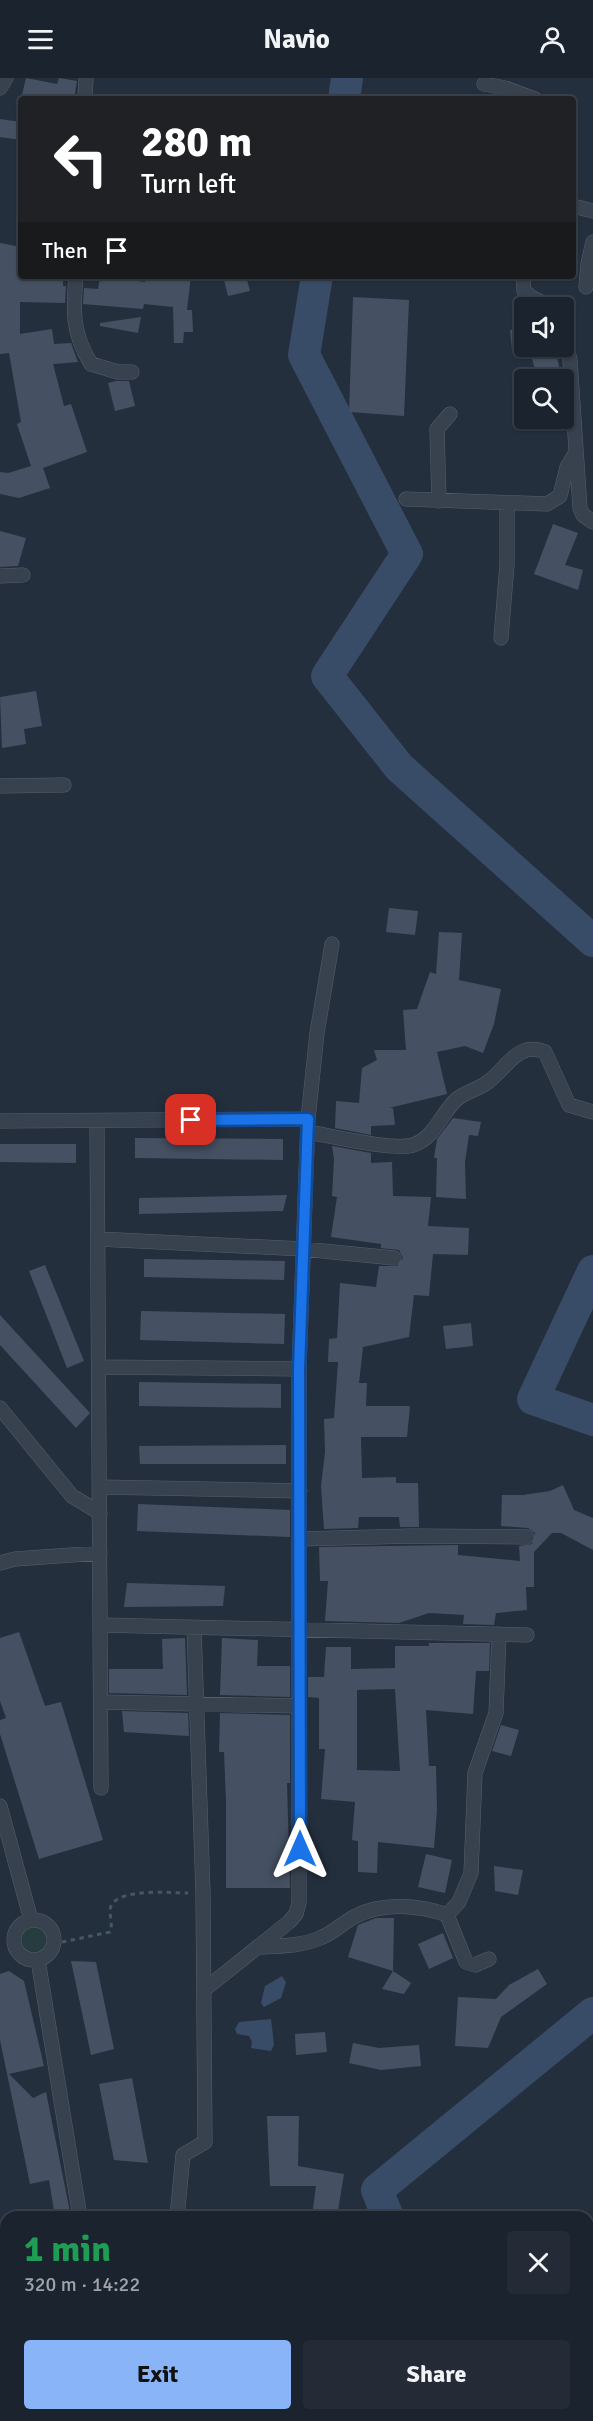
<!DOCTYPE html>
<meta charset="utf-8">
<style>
:root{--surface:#1b232e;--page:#242b36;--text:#f1f3f6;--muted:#a0a4aa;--line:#39404a;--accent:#8ab4f8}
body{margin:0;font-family:Signika,sans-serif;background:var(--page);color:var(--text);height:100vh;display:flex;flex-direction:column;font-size:22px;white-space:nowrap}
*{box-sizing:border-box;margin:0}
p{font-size:20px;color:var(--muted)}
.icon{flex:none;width:33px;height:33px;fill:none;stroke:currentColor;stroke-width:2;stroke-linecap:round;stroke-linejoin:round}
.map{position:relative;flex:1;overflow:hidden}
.details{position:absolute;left:0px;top:2133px;width:594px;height:210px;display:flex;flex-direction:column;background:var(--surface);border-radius:18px 18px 0 0;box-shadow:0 2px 4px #0004,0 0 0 2px var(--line)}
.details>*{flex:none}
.top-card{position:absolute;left:18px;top:18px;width:558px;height:183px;border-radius:6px;box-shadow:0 2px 4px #0004,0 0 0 2px var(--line);background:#202124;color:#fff;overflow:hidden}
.tools{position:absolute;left:514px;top:219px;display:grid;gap:12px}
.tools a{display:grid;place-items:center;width:60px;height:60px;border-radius:6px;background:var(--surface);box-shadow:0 2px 4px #0004,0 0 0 2px var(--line);font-size:30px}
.pin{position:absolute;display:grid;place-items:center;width:51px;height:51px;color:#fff;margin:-26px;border-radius:12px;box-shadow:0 3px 9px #0006}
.me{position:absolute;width:66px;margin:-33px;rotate:0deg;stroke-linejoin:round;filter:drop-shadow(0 0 4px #0008)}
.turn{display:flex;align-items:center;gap:21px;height:126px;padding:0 24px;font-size:27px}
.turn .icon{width:78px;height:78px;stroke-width:2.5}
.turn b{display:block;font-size:42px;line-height:51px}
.then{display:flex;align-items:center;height:57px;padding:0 24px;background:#0003;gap:12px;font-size:22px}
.round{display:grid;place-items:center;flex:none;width:63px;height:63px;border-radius:6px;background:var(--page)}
.head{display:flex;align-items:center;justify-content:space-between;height:102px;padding:0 24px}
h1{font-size:36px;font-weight:800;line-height:45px;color:#1e9e55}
.cta{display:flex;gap:12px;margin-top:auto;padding:12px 24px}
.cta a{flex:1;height:69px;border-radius:6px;background:var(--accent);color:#111;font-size:24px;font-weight:800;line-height:69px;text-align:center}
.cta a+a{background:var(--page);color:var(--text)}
header{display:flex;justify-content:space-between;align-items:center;height:78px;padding:0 24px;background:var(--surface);font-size:27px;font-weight:800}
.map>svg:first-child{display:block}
</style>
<header><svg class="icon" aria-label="menu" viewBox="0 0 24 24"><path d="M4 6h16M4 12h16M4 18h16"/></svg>Navio<svg class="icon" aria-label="person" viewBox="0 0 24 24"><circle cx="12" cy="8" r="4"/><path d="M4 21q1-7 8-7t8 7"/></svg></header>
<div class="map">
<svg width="593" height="2343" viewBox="0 0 593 2343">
<rect width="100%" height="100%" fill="#242f3e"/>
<path fill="#263c3f" d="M22 1862a14 14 0 1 1 28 0a14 14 0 1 1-28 0Z
M 588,2193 L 593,2202 L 593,2299 L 588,2301 Z"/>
<path fill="#394c67" d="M 282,1898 L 286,1904 L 281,1920 L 264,1929 L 261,1925 L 265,1908 Z
M 271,1941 L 274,1967 L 271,1973 L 251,1970 L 252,1964 L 249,1958 L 237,1956 L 235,1951 L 239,1944 Z"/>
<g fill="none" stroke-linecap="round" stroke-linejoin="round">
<path stroke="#394c67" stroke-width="32" d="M 344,21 L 347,0
M 317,198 L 304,277 L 407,476 L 327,598 L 399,689 L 593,863
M 593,1193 L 533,1321 L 593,1342
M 388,2139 L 377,2112 L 593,1935
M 468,2337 L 470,2343"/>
</g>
<path fill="#455162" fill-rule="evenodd" d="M 26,0 L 57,6 L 59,0 L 77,3 L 74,21 L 21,21 Z
M 0,41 L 21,44 L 21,62 L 0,59 Z
M 0,165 L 21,169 L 21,198 L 63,198 L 63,208 L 66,208 L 65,225 L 20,224 L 20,256 L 52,251 L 54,266 L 71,265 L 78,284 L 53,286 L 64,328 L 71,326 L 87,374 L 43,390 L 50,410 L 19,420 L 0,416 L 0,394 L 8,395 L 31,388 L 17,346 L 21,344 L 9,275 L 0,276 Z
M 100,198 L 145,204 L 146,198 L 191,198 L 187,232 L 192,232 L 193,254 L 184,254 L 183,265 L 174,265 L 173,229 L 144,226 L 143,231 L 83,226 L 84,210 L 98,211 Z
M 223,198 L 246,198 L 250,213 L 228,218 Z
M 353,219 L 409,222 L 404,338 L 349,334 Z
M 141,239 L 138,255 L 100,248 L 100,245 Z
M 525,250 L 525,271 L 512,272 L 510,252 Z
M 555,270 L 562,302 L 538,302 L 531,277 Z
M 116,303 L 129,303 L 135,328 L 115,333 L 108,305 Z
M 553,446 L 578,455 L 565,487 L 583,492 L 578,512 L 534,496 Z
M 0,453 L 26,460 L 18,488 L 0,489 Z
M 36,613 L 42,648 L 24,651 L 26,666 L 2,670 L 0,619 Z
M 389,830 L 418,833 L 415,857 L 386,854 Z
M 439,854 L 462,855 L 459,902 L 501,911 L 494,946 L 483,975 L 465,968 L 437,974 L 447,1016 L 389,1030 L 393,1030 L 395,1047 L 371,1048 L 371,1057 L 335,1050 L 336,1023 L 359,1025 L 362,990 L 377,982 L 374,972 L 406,972 L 403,932 L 417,931 L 430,894 L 436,896 Z
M 453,1040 L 481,1044 L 478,1058 L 469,1057 L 465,1084 L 466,1121 L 436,1119 L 437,1080 L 434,1080 L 437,1061 Z
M 135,1060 L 283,1061 L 283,1082 L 135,1080 Z
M 0,1066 L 76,1066 L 76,1085 L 0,1084 Z
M 332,1068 L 371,1075 L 371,1085 L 392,1084 L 393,1118 L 431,1119 L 428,1148 L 469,1150 L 468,1177 L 433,1176 L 429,1218 L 414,1217 L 409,1259 L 363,1269 L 359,1305 L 367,1305 L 366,1328 L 410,1328 L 407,1359 L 361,1359 L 362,1400 L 396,1399 L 396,1405 L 418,1405 L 419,1449 L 400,1449 L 399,1439 L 359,1439 L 358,1450 L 324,1451 L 321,1408 L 325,1374 L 324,1341 L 334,1340 L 338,1284 L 328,1284 L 329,1261 L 337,1260 L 340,1205 L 376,1209 L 379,1188 L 397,1188 L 403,1180 L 399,1172 L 381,1170 L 381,1166 L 331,1159 L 337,1119 L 332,1118 L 334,1081 Z
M 287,1117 L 283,1133 L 139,1136 L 139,1120 Z
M 144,1181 L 285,1183 L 284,1202 L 144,1199 Z
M 45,1187 L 84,1283 L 67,1290 L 29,1193 Z
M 141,1233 L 285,1236 L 284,1266 L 140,1262 Z
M 0,1237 L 90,1335 L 76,1350 L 0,1267 Z
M 471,1245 L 473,1268 L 446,1271 L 443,1248 Z
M 139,1304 L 281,1306 L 281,1330 L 139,1328 Z
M 286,1367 L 286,1386 L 140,1386 L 139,1368 Z
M 563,1407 L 574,1432 L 593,1440 L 593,1472 L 561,1455 L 552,1455 L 534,1474 L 534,1509 L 526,1509 L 527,1532 L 496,1535 L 494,1547 L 463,1546 L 464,1537 L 429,1535 L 399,1545 L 325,1543 L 328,1503 L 320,1503 L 319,1469 L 458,1467 L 458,1477 L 520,1483 L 519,1468 L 532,1466 L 535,1455 L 528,1450 L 501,1448 L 502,1417 L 523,1417 L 550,1413 Z
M 138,1426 L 290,1432 L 290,1459 L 137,1453 Z
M 127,1505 L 225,1508 L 223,1528 L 124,1529 Z
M 19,1554 L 45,1628 L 61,1624 L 103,1762 L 39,1781 L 0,1656 L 0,1642 L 6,1640 L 0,1623 L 0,1560 Z
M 185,1560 L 187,1617 L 109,1615 L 109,1591 L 163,1591 L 162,1561 Z
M 222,1560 L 258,1562 L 257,1588 L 290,1588 L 290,1619 L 220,1617 Z
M 429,1565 L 490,1565 L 489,1593 L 476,1593 L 473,1636 L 426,1632 L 429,1688 L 436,1688 L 437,1732 L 434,1770 L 378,1764 L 377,1795 L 358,1794 L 358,1763 L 352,1762 L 355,1724 L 321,1721 L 325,1671 L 319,1671 L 319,1620 L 308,1619 L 308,1599 L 324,1599 L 326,1569 L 351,1569 L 351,1591 L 395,1590 L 395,1568 L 429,1568 ZM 395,1611 L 400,1693 L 357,1692 L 357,1612 Z
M 122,1633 L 188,1635 L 189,1658 L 124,1654 Z
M 220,1635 L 290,1637 L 290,1705 L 287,1705 L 290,1810 L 226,1810 L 226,1724 L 224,1674 L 219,1674 Z
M 501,1647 L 519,1652 L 511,1678 L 492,1673 Z
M 426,1776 L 452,1782 L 445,1815 L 418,1809 Z
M 494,1788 L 523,1792 L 518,1817 L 495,1813 Z
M 376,1840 L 394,1840 L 393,1893 L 348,1879 L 358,1847 Z
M 443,1855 L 453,1880 L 429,1891 L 418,1866 Z
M 71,1883 L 96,1884 L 114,1971 L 91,1977 Z
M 538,1891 L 547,1906 L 501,1939 L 488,1970 L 455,1968 L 458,1919 L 496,1921 L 509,1907 Z
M 9,1893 L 24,1903 L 44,1988 L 9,1996 L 33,2020 L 46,2014 L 71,2139 L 55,2139 L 49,2102 L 30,2106 L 0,1962 L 0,1896 Z
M 393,1893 L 411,1905 L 404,1916 L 382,1911 Z
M 325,1954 L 327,1974 L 296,1977 L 295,1956 Z
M 353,1965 L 379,1970 L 419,1967 L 421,1988 L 381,1992 L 349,1985 Z
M 132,2000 L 148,2085 L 114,2082 L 99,2006 Z
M 267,2038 L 299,2038 L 298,2088 L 344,2096 L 337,2139 L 312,2139 L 316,2108 L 270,2108 Z"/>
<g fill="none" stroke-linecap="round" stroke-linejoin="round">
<defs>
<path id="minor" d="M 484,6 L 505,10 L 535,21
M 0,10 L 6,0
M 85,21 L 86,0
M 573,128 L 593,133
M 76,198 C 73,234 72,255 91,286 L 118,294 L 132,294
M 523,198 L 524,213 L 531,219 L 553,230
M 586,209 L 588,186 L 593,164
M 564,257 L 570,282 L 580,430 L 583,437 L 593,444
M 406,421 L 547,426 L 560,418 L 567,389 L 576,374
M 439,423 L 437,351 L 450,336
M 0,498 L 23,497
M 501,560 L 507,487 L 507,426
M 0,708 L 64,707
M 0,1043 L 308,1041
M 97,1044 L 101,1710
M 308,1054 C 331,1058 393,1073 413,1067 C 435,1060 441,1035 457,1021 C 465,1014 476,1012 485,1006 C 506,993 516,962 545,974 L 569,1027 L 593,1034
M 98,1161 L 303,1171 L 394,1180
M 99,1289 L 299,1291
M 0,1330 L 72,1418 L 100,1435
M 100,1409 L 300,1413
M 299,1461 L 412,1458 L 527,1459
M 0,1485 L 15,1481 L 100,1475
M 101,1547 L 527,1557
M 101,1624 L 299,1628
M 0,1728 L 31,1842
M 447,1837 L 459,1824 L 471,1795 L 475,1695 L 496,1635 L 499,1556
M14 1862a20 20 0 1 1 40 0a20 20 0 1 1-40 0Z
M 260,1869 C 280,1868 302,1868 320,1860 C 334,1855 343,1844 356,1838 C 382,1824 421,1827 447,1837 L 466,1884 L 475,1887 L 489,1881
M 38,1882 L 80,2139
M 204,1912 L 289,1844 L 296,1836 L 299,1825 L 299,1291 L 308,1041 L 317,955 L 332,866
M 177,2139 L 183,2077 L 205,2064 L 203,1815 L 194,1550
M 119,2337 L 121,2343
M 211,2337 L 213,2343"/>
<path id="tertiary" d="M 579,2343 L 593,2336"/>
</defs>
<use href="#minor" stroke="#565f6c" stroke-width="15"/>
<use href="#tertiary" stroke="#565f6c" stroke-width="18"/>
<path stroke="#44595c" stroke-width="3" stroke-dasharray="4.5 4.5" stroke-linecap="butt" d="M 53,1866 L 110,1854 C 114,1845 107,1834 112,1826 C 124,1810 170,1815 188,1815"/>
<use href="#minor" stroke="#38414e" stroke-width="14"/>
<use href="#tertiary" stroke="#38414e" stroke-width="16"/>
</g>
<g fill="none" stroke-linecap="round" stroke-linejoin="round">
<defs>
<path id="route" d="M 191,1042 L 308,1041 L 299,1291 L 300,1771"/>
</defs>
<use href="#route" stroke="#114b97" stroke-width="15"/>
<use href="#route" stroke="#1a73e8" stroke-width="10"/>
</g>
</svg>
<div class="tools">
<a><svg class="icon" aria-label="sound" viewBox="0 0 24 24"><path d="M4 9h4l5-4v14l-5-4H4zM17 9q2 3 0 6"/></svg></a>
<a><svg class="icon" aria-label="search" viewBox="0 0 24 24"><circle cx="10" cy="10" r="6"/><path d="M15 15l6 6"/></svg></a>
</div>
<div class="pin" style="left:191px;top:1042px;background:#d93025"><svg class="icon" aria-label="arrive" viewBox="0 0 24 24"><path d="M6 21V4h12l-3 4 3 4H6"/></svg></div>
<svg class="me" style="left:300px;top:1771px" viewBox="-20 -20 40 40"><path d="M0-17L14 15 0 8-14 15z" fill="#1a73e8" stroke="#fff" stroke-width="4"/></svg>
<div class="top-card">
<div class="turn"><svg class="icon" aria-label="left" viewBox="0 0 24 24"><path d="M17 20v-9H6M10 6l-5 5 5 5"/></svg><div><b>280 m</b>Turn left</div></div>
<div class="then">Then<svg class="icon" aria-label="arrive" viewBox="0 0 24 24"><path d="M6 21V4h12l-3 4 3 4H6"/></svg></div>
</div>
<section class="details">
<div class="head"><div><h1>1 min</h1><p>320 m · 14:22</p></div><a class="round"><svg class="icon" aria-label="close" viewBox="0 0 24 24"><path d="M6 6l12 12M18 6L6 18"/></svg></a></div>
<div class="cta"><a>Exit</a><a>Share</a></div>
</section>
</div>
